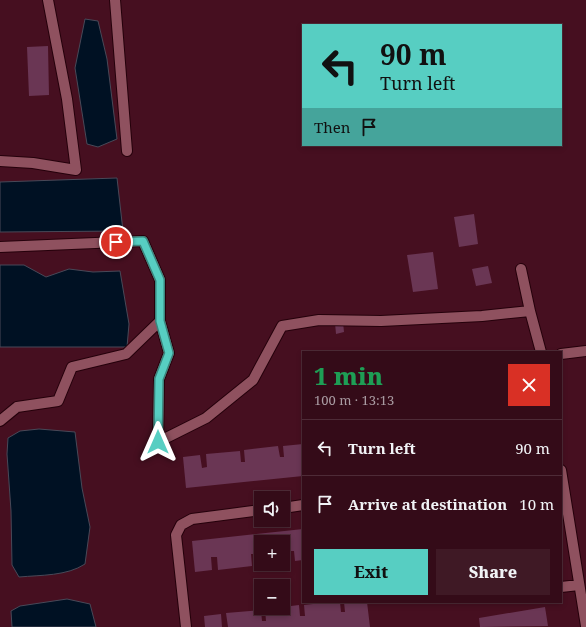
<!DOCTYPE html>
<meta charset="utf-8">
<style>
:root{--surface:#340b18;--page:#3f1925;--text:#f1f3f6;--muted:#a99ba2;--line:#4e2b37;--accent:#57cec2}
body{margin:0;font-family:"Noto Serif",serif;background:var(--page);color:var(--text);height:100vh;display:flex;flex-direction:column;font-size:15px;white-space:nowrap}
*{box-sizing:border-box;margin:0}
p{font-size:13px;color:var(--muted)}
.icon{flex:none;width:22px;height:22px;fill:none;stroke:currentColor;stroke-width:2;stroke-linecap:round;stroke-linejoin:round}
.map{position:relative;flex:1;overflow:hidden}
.side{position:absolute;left:302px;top:351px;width:260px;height:252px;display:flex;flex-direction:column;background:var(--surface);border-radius:0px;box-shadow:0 2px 6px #0003,0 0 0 1px var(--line)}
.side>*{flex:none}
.hud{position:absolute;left:302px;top:24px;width:260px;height:122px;border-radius:0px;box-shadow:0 2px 6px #0003,0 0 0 1px var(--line);background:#57cec2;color:#111;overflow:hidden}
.controls{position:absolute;left:254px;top:491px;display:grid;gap:8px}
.controls a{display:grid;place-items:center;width:36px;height:36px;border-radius:0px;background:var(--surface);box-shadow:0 2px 6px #0003,0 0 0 1px var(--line);font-size:20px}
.pin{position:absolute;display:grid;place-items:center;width:34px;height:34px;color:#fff;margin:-17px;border:2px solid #fff;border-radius:50%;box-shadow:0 1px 4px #0007}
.me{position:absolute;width:44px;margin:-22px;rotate:0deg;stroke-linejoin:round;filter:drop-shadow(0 0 3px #0008)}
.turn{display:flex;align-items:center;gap:14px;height:84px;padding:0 12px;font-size:18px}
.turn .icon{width:52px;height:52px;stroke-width:2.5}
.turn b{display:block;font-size:28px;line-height:34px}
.then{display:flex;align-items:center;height:38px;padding:0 12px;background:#0003;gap:8px;font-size:15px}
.round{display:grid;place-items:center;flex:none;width:42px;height:42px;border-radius:0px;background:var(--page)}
.overview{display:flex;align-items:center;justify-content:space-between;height:68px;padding:0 12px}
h1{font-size:24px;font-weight:800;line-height:30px;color:#1e9e55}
.primary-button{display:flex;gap:8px;margin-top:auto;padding:8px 12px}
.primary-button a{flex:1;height:46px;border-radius:0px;background:var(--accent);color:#111;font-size:16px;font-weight:800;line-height:46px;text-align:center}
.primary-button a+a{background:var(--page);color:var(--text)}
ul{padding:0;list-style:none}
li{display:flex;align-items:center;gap:12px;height:56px;padding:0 12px;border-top:1px solid var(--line)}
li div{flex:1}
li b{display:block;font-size:15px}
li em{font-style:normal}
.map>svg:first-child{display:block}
</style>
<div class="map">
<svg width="586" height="627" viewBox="0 0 586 627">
<rect width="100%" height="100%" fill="#460f20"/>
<path fill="#001123" stroke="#484958" d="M 85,19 L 98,21 L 107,59 L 117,139 L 98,147 L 87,144 L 75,68 Z
M 117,178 L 123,231 L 0,232 L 0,182 Z
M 0,265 L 24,265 L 46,277 L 69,269 L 93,272 L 120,271 L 129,324 L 127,347 L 0,347 Z
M 39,429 L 75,432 L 82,488 L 90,527 L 85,564 C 67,576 41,575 19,577 L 12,565 L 11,511 L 7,454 L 8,438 L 20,431 Z
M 67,599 L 90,604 L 96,627 L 12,627 L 11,611 L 20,606 Z"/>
<path fill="#6a3654" d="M 48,46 L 49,95 L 29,96 L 27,47 Z
M 474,214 L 478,244 L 459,247 L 454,217 Z
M 433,252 L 438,289 L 413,292 L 407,255 Z
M 488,266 L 492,283 L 476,286 L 472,269 Z
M 343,322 L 344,332 L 336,334 L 335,323 Z
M 303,444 L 303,476 L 186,488 L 183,457 L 200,455 L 202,468 L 207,467 L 206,454 L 240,451 L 241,462 L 245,462 L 244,450 L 278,446 L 280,457 L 284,457 L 283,446 Z
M 303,529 L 303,560 L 295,561 L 294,551 L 290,551 L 291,562 L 283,563 L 283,542 L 261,542 L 261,565 L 257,566 L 256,554 L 251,554 L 252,566 L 218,570 L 217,557 L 211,557 L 212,570 L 195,572 L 192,541 Z
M 331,602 L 340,602 L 341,612 L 345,612 L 344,602 L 367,602 L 370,627 L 228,627 L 226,613 L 261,610 L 262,621 L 266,621 L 265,609 L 283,608 L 283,607 L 299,605 L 300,616 L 305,616 L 304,605 Z
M 545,607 L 548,626 L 480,627 L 479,618 Z
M 221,614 L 222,627 L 205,627 L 204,616 Z"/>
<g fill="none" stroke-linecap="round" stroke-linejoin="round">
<defs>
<path id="minor" d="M 115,0 L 127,151
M 0,161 L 33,163 L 76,170 L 67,99 L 48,0
M 0,247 L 143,241 L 160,280 L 160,321 L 169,353 L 159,379 L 158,442 L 206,418 L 253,380 L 282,326 L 319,320 L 381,321 L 482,316 L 530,311
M 521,269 L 530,311 L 541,352
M 561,354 L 586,351
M 0,421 L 17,407 L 58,401 L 72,367 L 126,354 L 160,321
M 561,470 L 586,626
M 283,508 L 303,505
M 561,587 L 579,585
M 186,627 L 176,535 L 181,525 L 192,519 L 261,510"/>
</defs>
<use href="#minor" stroke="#25000b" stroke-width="12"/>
<use href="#minor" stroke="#8f515f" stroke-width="10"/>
</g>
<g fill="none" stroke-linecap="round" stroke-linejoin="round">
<defs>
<path id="route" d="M 116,242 L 143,241 L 160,280 L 160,321 L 169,353 L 159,379 L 158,442"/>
</defs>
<use href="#route" stroke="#39867e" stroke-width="10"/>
<use href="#route" stroke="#57cec2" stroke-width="7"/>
</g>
</svg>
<div class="controls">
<a><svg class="icon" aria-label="sound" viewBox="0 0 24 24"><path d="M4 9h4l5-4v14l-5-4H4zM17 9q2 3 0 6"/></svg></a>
<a>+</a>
<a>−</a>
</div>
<div class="pin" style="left:116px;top:242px;background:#d93025"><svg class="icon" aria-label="arrive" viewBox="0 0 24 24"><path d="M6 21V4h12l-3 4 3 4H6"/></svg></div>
<svg class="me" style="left:158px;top:442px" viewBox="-20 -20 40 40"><path d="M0-17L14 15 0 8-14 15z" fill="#57cec2" stroke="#fff" stroke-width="4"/></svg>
<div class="hud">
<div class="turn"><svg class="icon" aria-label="left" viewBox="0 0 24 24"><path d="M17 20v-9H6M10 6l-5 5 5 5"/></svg><div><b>90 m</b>Turn left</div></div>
<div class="then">Then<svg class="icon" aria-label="arrive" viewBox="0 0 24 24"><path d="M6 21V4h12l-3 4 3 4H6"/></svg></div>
</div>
<section class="side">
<div class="overview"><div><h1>1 min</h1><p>100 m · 13:13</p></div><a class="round" style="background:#d93025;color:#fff"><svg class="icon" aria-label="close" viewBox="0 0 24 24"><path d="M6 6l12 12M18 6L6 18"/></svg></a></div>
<ul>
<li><svg class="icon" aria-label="left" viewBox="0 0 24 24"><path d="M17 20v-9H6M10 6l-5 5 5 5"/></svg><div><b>Turn left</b></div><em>90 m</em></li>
<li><svg class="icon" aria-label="arrive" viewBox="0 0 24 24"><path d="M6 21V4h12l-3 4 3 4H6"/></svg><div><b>Arrive at destination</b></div><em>10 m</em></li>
</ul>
<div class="primary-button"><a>Exit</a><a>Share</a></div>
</section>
</div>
